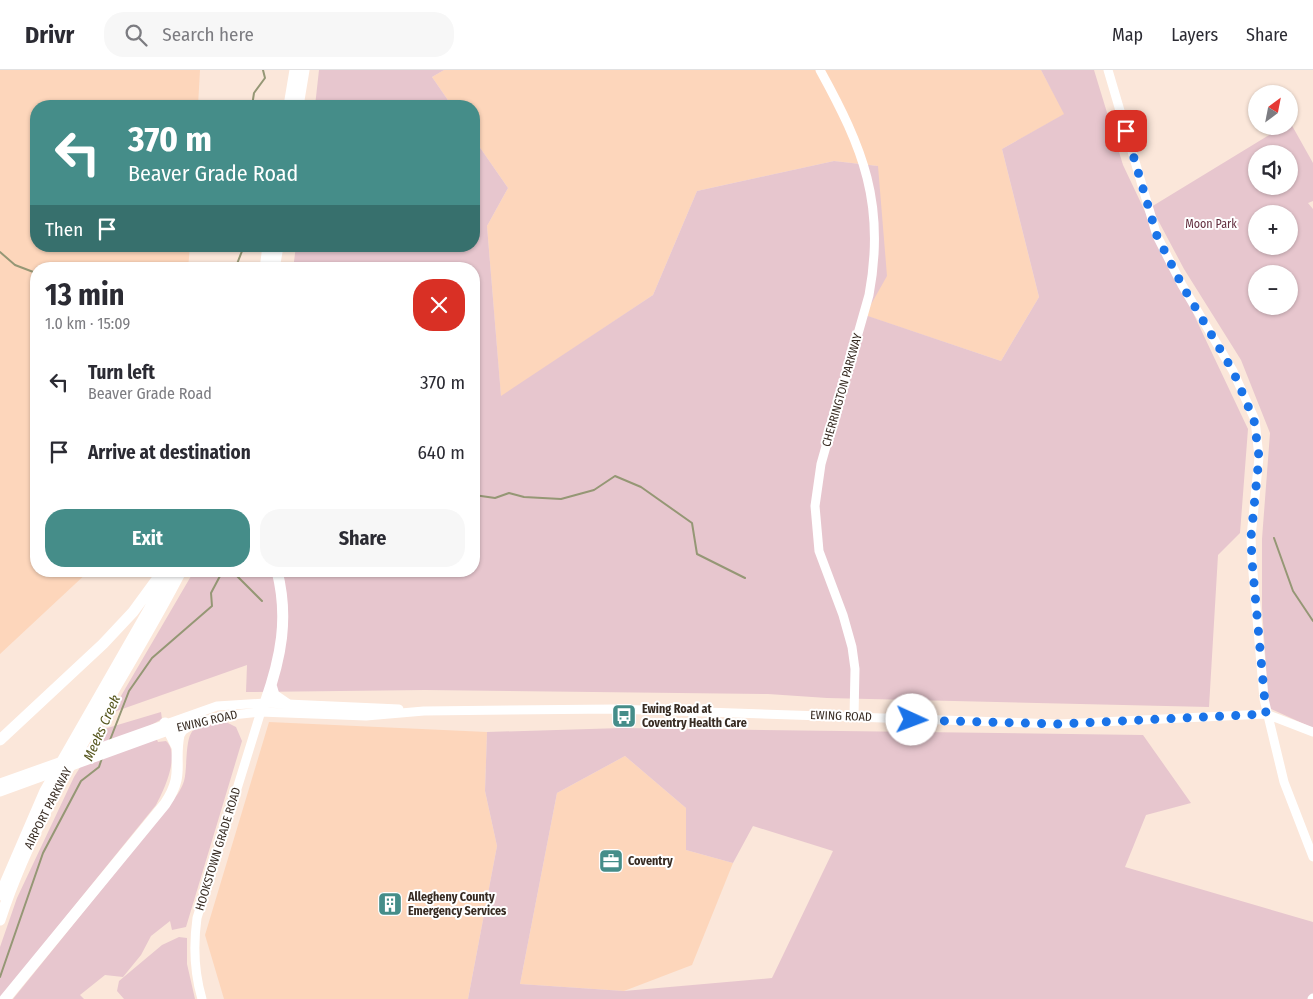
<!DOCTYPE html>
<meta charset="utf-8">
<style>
:root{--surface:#fff;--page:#f7f7f7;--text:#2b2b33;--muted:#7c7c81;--line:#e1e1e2;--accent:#458d89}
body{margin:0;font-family:"Fira Sans Condensed",sans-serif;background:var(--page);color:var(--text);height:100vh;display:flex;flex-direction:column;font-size:19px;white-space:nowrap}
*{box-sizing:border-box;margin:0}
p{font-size:16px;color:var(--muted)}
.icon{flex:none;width:28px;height:28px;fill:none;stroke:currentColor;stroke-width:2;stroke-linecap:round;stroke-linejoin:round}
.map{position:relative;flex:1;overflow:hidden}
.sheet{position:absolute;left:30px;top:192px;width:450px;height:315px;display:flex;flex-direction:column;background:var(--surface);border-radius:20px;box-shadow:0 1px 4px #0004}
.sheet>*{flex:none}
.banner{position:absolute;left:30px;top:30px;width:450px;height:152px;border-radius:20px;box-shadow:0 1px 4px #0004;background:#458d89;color:#fff;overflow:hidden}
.needle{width:32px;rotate:32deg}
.controls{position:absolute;left:1248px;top:15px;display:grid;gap:10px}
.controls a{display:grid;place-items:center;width:50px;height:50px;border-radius:50%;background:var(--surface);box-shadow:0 1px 4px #0004;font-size:25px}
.pin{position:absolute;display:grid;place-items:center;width:42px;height:42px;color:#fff;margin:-21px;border-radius:10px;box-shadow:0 2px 8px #0006}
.me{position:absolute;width:55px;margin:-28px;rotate:92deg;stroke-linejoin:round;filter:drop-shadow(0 0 4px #0008)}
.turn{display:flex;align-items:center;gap:18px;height:105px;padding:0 15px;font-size:22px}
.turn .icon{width:65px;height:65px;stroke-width:2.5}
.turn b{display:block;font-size:35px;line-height:42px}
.then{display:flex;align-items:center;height:48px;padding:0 15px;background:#0003;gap:10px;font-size:19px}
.round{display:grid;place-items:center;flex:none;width:52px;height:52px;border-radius:20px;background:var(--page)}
.overview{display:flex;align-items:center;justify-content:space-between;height:85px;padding:0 15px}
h1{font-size:30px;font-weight:700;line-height:38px}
.button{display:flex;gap:10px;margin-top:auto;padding:10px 15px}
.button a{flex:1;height:58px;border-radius:20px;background:var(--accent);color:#fff;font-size:20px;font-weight:700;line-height:58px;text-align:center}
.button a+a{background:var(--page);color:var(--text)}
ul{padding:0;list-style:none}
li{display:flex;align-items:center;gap:15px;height:70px;padding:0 15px}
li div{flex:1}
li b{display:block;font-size:19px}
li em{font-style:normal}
header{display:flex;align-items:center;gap:30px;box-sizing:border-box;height:70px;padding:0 25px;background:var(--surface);border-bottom:1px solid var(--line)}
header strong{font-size:24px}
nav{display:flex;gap:28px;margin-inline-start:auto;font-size:18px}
.search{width:350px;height:45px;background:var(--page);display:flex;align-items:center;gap:12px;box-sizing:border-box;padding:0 18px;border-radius:20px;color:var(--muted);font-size:19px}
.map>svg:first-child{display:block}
</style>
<header>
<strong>Drivr</strong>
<div class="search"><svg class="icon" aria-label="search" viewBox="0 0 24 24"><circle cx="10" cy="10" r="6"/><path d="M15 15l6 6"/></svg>Search here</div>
<nav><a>Map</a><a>Layers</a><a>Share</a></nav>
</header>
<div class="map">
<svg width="1313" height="929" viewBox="0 0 1313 929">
<rect width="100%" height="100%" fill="#fbe7da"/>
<path fill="#fdd6bb" d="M 0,0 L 200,0 L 198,36 L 36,36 L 36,176 L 190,176 L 188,199 L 36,199 L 36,501 L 89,501 L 0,584 Z
M 444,0 L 1041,0 L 1065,44 L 1002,79 L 1039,227 L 1001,291 L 864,245 L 878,96 L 834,91 L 697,121 L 653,225 L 501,327 L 487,156 L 508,118 L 474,69 L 474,36 L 452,36 L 432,7 Z
M 269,652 L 487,662 L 485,721 L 497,776 L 468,929 L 224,929 L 205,865 Z
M 625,686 L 686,738 L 686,780 L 733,793 L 692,895 L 624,921 L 520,914 L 557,723 Z"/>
<path fill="#e7c6ce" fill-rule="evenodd" d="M 319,0 L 444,0 L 432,7 L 452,36 L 315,36 Z
M 1041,0 L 1094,0 L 1123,95 L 1248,359 L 1240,463 L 1218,485 L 1209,637 L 827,628 L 768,624 L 425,620 L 246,622 L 247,595 L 111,643 L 194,501 L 474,501 L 474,199 L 293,199 L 296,176 L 474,176 L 474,69 L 508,118 L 487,156 L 501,326 L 653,225 L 697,121 L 834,91 L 878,96 L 887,206 L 865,245 L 1001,291 L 1039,227 L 1002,79 L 1064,44 Z
M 1290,52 L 1313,93 L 1313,131 L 1308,133 L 1313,139 L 1313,658 L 1269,638 L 1262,538 L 1262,469 L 1270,363 L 1241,290 L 1184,199 L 1151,137 L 1284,56 L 1289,56 ZM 1256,84 L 1289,84 L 1289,116 L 1256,116 ZM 1256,144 L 1289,144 L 1289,176 L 1256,176 ZM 1256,204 L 1289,204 L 1289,236 L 1256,236 Z
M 161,642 L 162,649 L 151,655 L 158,672 L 166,671 C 181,684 164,720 156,735 L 0,928 L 0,877 L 17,828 L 74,707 L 104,659 Z
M 226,652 L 236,657 L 242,671 L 186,857 L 172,860 L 170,851 L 151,866 L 141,885 L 123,907 L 105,905 L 80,925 L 84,929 L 13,929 L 173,731 C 177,725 182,718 184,711 C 188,698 184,665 195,659 C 204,655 216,654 226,652 Z
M 622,658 L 1143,665 L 1191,733 L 1146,745 L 1125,797 L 1313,852 L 1313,929 L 468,929 L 497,776 L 485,721 L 487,662 ZM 625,686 L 686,738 L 686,780 L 733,793 L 753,756 L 833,781 L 772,908 L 624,921 L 520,914 L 557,723 Z
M 179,867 L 187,868 L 187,894 L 195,929 L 124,929 L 117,921 L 119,911 L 162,875 Z"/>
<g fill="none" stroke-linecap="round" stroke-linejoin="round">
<path stroke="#959775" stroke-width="2" d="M 252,36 L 254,23 L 265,8 L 263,0
M 0,182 L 15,195 L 36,203
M 235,199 L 244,176
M 474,425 L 495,428 L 509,423 L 524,427 L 561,429 L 594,420 L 615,406 L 641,417 L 692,453 L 697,484 L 745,508
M 1274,468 L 1293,521 L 1313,551
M 234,503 L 262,531
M 110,670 L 129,621 L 152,588 L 212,536 L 211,523 L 220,506 L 234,501
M 0,907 L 43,783 L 81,711 L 99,697 L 102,688"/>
<path stroke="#fff" stroke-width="9" d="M 820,0 C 863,78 886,134 869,225 L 821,394 L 815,436 L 819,481 L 843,545 L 852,577 L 855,599 L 854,647
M 1108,0 L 1157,166 L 1182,215 L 1233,301 L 1255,350 L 1259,387 L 1251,467 L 1252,491 L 1264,629 L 1284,712 L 1313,787
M 0,713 L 217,636 L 265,633 L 399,639
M 0,722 L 179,657 L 223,646 L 260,642 L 366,646 L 424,641 L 615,639 L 1059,654 L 1266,644 L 1313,662
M 202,929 C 194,902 193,877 197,848 L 262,638
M 1312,929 L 1313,928"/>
<path stroke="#fff" stroke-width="11" d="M 289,36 L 295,0
M 298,36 L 304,0
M 265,199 L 268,176
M 274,199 L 278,176
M 271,615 L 274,625 L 287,634
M 265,633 C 281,588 289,548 277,501
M 165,653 L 177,677
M 0,670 L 103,574 L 133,542 L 163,501
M 0,825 L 45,721 L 171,501
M 0,850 C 41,724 121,618 181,501
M 5,929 L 165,734 C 185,704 173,695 179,665 L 182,660 L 191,654"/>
</g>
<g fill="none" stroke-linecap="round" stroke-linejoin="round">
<path stroke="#1a73e8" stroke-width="9" stroke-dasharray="0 16.2" d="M 912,650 L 1059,654 L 1266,644 L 1252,491 L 1251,467 L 1259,387 L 1254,350 L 1233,301 L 1182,215 L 1157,166 L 1126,61"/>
</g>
<defs>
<symbol id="bus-square" viewBox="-11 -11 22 22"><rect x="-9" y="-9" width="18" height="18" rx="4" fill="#458d89" stroke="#fff"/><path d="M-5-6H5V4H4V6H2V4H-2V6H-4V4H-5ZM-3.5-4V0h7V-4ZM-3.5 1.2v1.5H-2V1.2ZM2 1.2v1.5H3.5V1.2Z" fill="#fff"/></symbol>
<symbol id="office-square" viewBox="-11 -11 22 22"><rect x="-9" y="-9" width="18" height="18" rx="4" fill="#458d89" stroke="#fff"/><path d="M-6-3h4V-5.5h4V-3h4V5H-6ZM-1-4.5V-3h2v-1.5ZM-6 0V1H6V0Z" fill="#fff"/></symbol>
<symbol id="building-square" viewBox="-11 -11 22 22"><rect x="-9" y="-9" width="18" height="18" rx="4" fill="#458d89" stroke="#fff"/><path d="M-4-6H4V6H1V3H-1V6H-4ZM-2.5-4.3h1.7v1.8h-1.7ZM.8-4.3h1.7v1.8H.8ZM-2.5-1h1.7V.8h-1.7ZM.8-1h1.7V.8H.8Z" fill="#fff"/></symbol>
</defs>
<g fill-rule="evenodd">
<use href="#bus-square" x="610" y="632" width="28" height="28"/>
<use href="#office-square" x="597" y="777" width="28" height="28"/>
<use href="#building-square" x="376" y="820" width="28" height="28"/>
</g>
<g text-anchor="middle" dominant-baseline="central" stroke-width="4" stroke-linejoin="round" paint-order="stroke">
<g font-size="12" fill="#642f3f" stroke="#fff">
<text x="1211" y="154">Moon Park</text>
</g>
<g font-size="12" fill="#372b22" stroke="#fff">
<text transform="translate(842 320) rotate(-74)">CHERRINGTON PARKWAY</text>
<text transform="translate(841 646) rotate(2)">EWING ROAD</text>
<text transform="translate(207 651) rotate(-13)">EWING ROAD</text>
<text transform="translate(48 738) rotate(-63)">AIRPORT PARKWAY</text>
<text transform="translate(218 779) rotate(-73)">HOOKSTOWN GRADE ROAD</text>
</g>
<g font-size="12" font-weight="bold" fill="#372b22" stroke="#fff" text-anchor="start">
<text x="642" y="639">Ewing Road at<tspan x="642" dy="14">Coventry Health Care</tspan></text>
<text x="628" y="791">Coventry</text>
<text x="408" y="827">Allegheny County<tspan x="408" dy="14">Emergency Services</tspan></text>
</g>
<g font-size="14" font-style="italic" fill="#55551c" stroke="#fff">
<text transform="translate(102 658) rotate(-66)">Meeks Creek</text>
</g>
</g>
</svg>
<div class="controls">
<a><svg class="needle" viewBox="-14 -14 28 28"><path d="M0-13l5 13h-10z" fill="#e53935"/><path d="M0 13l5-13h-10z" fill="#7c7c81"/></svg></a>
<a><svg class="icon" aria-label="sound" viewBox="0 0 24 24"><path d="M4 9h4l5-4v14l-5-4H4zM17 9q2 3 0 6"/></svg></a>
<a>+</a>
<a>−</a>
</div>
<div class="pin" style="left:1126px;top:61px;background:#d93025"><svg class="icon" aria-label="arrive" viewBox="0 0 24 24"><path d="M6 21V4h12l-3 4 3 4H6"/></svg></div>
<svg class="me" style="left:912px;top:650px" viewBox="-20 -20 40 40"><circle r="19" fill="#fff"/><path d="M0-13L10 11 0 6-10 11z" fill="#1a73e8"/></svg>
<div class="banner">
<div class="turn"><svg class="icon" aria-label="left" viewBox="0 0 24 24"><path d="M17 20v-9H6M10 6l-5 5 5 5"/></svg><div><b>370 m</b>Beaver Grade Road</div></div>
<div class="then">Then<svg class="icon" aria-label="arrive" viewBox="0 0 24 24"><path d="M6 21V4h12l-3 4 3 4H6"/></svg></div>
</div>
<section class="sheet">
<div class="overview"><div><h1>13 min</h1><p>1.0 km · 15:09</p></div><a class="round" style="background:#d93025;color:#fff"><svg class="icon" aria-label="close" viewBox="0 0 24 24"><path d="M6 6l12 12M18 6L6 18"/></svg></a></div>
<ul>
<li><svg class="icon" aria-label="left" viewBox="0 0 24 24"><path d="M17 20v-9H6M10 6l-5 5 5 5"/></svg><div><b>Turn left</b><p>Beaver Grade Road</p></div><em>370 m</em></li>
<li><svg class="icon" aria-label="arrive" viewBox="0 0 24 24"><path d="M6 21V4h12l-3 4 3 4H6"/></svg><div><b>Arrive at destination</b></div><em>640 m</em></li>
</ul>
<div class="button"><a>Exit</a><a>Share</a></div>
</section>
</div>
